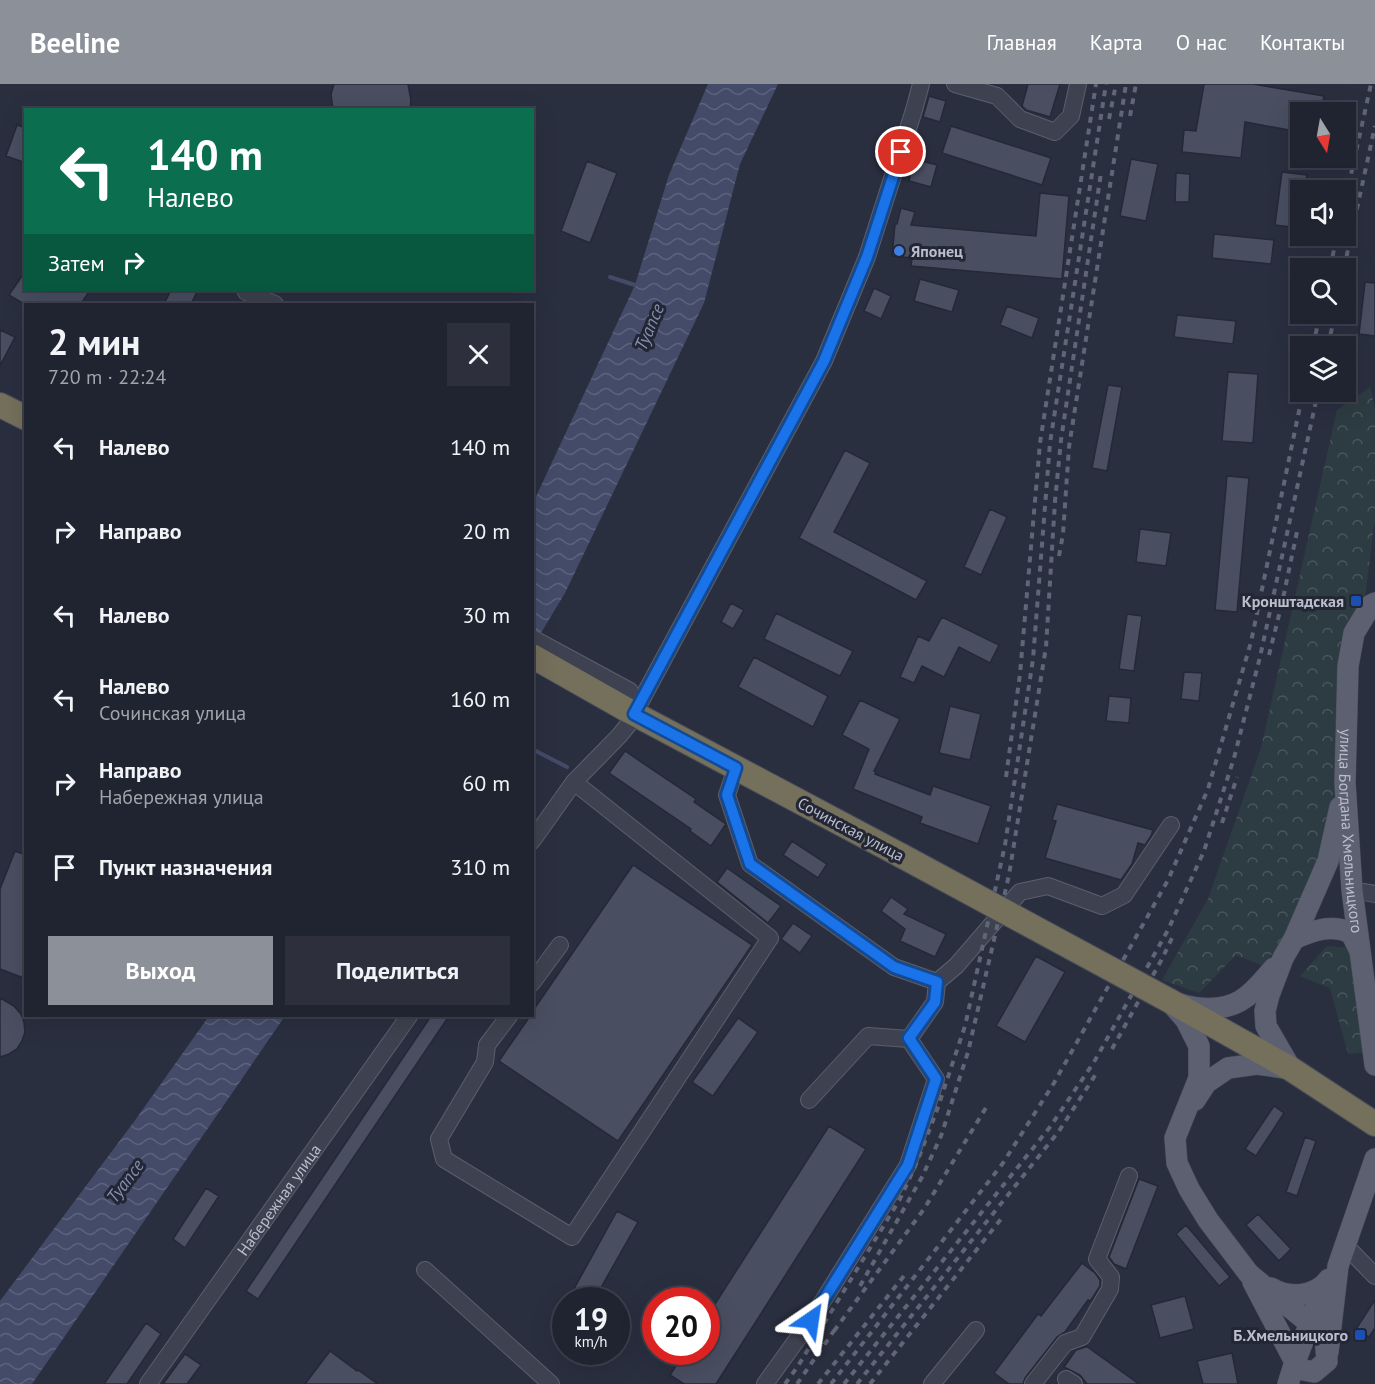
<!DOCTYPE html>
<html lang="ru">
<meta charset="utf-8">
<style>
:root{--surface:#202330;--page:#2d2f3c;--text:#f1f3f6;--muted:#a2a4ab;--line:#3d404c;--accent:#8c9099}
body{margin:0;font-family:"PT Sans",sans-serif;background:var(--page);color:var(--text);height:100vh;display:flex;flex-direction:column;font-size:22px;white-space:nowrap}
*{box-sizing:border-box;margin:0}
p{font-size:20px;color:var(--muted)}
.icon{flex:none;width:33px;height:33px;fill:none;stroke:currentColor;stroke-width:2;stroke-linecap:round;stroke-linejoin:round}
.map{position:relative;flex:1;overflow:hidden}
.details{position:absolute;left:24px;top:219px;width:510px;height:714px;display:flex;flex-direction:column;background:var(--surface);border-radius:0px;box-shadow:0 6px 24px #0002,0 0 0 2px var(--line)}
.details>*{flex:none}
.banner{position:absolute;left:24px;top:24px;width:510px;height:183px;border-radius:0px;box-shadow:0 6px 24px #0002,0 0 0 2px var(--line);background:#0b6e4f;color:#fff;overflow:hidden}
.needle{width:39px;rotate:169deg}
.fabs{position:absolute;left:1290px;top:18px;display:grid;gap:12px}
.fabs a{display:grid;place-items:center;width:66px;height:66px;border-radius:0px;background:var(--surface);box-shadow:0 6px 24px #0002,0 0 0 2px var(--line);font-size:30px}
.speed{position:absolute;left:552px;top:1203px;display:flex;gap:12px;font-size:30px;font-weight:700;text-align:center}
.speed>*{display:grid;place-content:center;width:78px;height:78px;border-radius:50%;background:var(--surface);box-shadow:0 6px 24px #0002,0 0 0 2px var(--line);line-height:1}
.speed small{font-size:15px;font-weight:400}
.speed .limit{border:9px solid #d22;background:#fff;color:#111}
.pin{position:absolute;display:grid;place-items:center;width:51px;height:51px;color:#fff;margin:-26px;border:3px solid #fff;border-radius:50%;box-shadow:0 2px 6px #0007}
.me{position:absolute;width:66px;margin:-33px;rotate:32deg;stroke-linejoin:round;filter:drop-shadow(0 0 4px #0008)}
.turn{display:flex;align-items:center;gap:21px;height:126px;padding:0 24px;font-size:27px}
.turn .icon{width:78px;height:78px;stroke-width:2.5}
.turn b{display:block;font-size:42px;line-height:51px}
.then{display:flex;align-items:center;height:57px;padding:0 24px;background:#0003;gap:12px;font-size:22px}
.round{display:grid;place-items:center;flex:none;width:63px;height:63px;border-radius:0px;background:var(--page)}
.headline{display:flex;align-items:center;justify-content:space-between;height:102px;padding:0 24px}
h1{font-size:36px;font-weight:600;line-height:45px}
.primary-button{display:flex;gap:12px;margin-top:auto;padding:12px 24px}
.primary-button a{flex:1;height:69px;border-radius:0px;background:var(--accent);color:#fff;font-size:24px;font-weight:600;line-height:69px;text-align:center}
.primary-button a+a{background:var(--page);color:var(--text)}
ul{padding:0;list-style:none}
li{display:flex;align-items:center;gap:18px;height:84px;padding:0 24px}
li div{flex:1}
li b{display:block;font-size:22px}
li em{font-style:normal}
header{display:flex;align-items:center;gap:36px;box-sizing:border-box;height:84px;padding:0 30px;background:var(--accent);color:#fff}
header strong{font-size:28px}
nav{display:flex;gap:33px;margin-inline-start:auto;font-size:21px}
.map>svg:first-child{display:block}
</style>
<header>
<strong>Beeline</strong>
<nav><a>Главная</a><a>Карта</a><a>О нас</a><a>Контакты</a></nav>
</header>
<div class="map">
<svg width="1375" height="1300" viewBox="0 0 1375 1300">
<defs>
<pattern id="forest-crowns" width="20" height="18" patternUnits="userSpaceOnUse" patternTransform="scale(1.5)"><rect width="20" height="18" fill="#2d3c42"/><path d="M2 6a3 3 0 1 1 6 0M12 15a3 3 0 1 1 6 0" fill="none" stroke="#49565c"/></pattern>
<pattern id="water-waves" width="16" height="10" patternUnits="userSpaceOnUse" patternTransform="scale(1.5)"><rect width="16" height="10" fill="#434b69"/><path d="M0 5q4-4 8 0t8 0" fill="none" stroke="#5c637d"/></pattern>
</defs>
<rect width="100%" height="100%" fill="#2a2f40"/>
<path fill="url(#forest-crowns)" d="M 1370,303 L 1375,326 L 1375,440 L 1374,440 L 1365,515 L 1338,698 L 1322,777 L 1293,839 L 1264,882 L 1236,871 L 1199,909 L 1162,896 L 1208,815 L 1261,664 L 1337,326 Z
M 1327,862 L 1352,864 L 1370,968 L 1348,970 L 1330,904 L 1300,892 Z"/>
<path fill="url(#water-waves)" d="M 708,0 L 778,0 L 740,80 L 704,219 L 565,509 L 533,562 L 532,421 L 635,201 L 669,91 Z
M 209,932 L 285,932 L 32,1300 L 0,1300 L 0,1217 L 136,1035 Z"/>
<g fill="none" stroke-linecap="round" stroke-linejoin="round">
<path stroke="#434b69" stroke-width="4" d="M 610,193 L 635,201
M 532,665 L 567,683"/>
</g>
<path fill="#494e61" stroke="#242837" stroke-width="1.5" d="M 334,0 L 408,0 L 411,16 L 410,26 L 333,26 L 331,10 Z
M 1028,0 L 1060,0 L 1050,33 L 1026,26 L 1022,22 Z
M 1204,0 L 1253,0 L 1324,12 L 1321,28 L 1300,28 L 1300,48 L 1245,38 L 1241,74 L 1182,68 L 1184,46 L 1196,47 Z
M 929,12 L 946,17 L 940,38 L 923,33 Z
M 17,41 L 26,44 L 26,79 L 6,72 Z
M 951,42 L 1051,74 L 1042,101 L 942,69 Z
M 914,75 L 937,81 L 931,103 L 909,97 Z
M 1131,75 L 1158,80 L 1146,137 L 1120,132 Z
M 587,77 L 617,89 L 590,159 L 561,147 Z
M 1282,88 L 1307,91 L 1305,106 L 1300,106 L 1299,144 L 1275,141 Z
M 1176,89 L 1190,90 L 1189,118 L 1175,118 Z
M 1040,109 L 1069,112 L 1062,195 L 911,182 L 912,174 L 892,172 L 895,140 L 897,140 L 901,124 L 915,128 L 911,141 L 1036,152 Z
M 1214,150 L 1274,156 L 1271,180 L 1212,174 Z
M 26,186 L 26,206 L 90,206 L 81,220 L 24,220 L 9,211 Z
M 920,195 L 959,206 L 952,228 L 914,217 Z
M 1365,198 L 1375,199 L 1375,252 L 1359,250 Z
M 874,204 L 891,212 L 881,235 L 864,227 Z
M 171,206 L 198,206 L 191,220 L 164,220 Z
M 1007,222 L 1039,234 L 1032,254 L 1000,241 Z
M 1177,231 L 1236,237 L 1233,260 L 1174,253 Z
M 0,246 L 15,253 L 0,282 Z
M 1228,288 L 1258,290 L 1253,359 L 1222,357 Z
M 1108,301 L 1122,303 L 1107,387 L 1092,384 Z
M 845,366 L 870,379 L 834,448 L 927,497 L 916,516 L 799,454 Z
M 1227,392 L 1249,394 L 1237,528 L 1215,526 Z
M 990,425 L 1007,433 L 981,491 L 964,483 Z
M 1140,445 L 1171,449 L 1166,482 L 1136,478 Z
M 731,519 L 744,526 L 733,545 L 721,538 Z
M 776,529 L 853,567 L 840,592 L 764,555 Z
M 1127,530 L 1142,532 L 1134,587 L 1119,585 Z
M 942,533 L 999,561 L 990,579 L 959,563 L 944,593 L 922,582 L 914,599 L 900,593 L 918,552 L 929,557 Z
M 754,573 L 828,612 L 813,643 L 738,603 Z
M 1184,588 L 1202,589 L 1199,617 L 1181,615 Z
M 1109,612 L 1131,614 L 1129,639 L 1106,637 Z
M 860,616 L 900,635 L 874,687 L 876,688 L 875,690 L 930,711 L 933,702 L 991,722 L 978,760 L 920,739 L 922,733 L 853,705 L 869,665 L 842,651 Z
M 950,622 L 981,630 L 970,676 L 939,669 Z
M 625,667 L 696,715 L 694,718 L 726,740 L 711,762 L 690,747 L 691,745 L 609,689 Z
M 1057,720 L 1153,746 L 1151,752 L 1145,761 L 1138,759 L 1132,780 L 1121,796 L 1045,774 L 1056,737 L 1052,736 Z
M 792,757 L 827,780 L 818,794 L 783,771 Z
M 15,767 L 26,771 L 26,895 L 0,885 L 0,805 Z
M 633,781 L 752,861 L 618,1057 L 499,977 L 530,932 L 532,932 L 532,928 Z
M 727,784 L 781,822 L 768,839 L 717,798 Z
M 891,813 L 908,825 L 904,830 L 946,850 L 935,873 L 900,857 L 905,845 L 881,827 Z
M 793,839 L 812,852 L 800,869 L 781,855 Z
M 1036,872 L 1065,888 L 1025,958 L 996,942 Z
M 0,914 L 14,922 L 21,930 L 24,938 L 25,948 L 22,957 L 17,965 L 9,970 L 0,973 Z
M 431,932 L 449,932 L 258,1215 L 246,1207 Z
M 738,934 L 758,948 L 713,1012 L 692,998 Z
M 1274,1022 L 1284,1029 L 1256,1072 L 1245,1065 Z
M 829,1042 L 866,1065 L 716,1300 L 684,1300 L 670,1291 L 685,1268 L 706,1268 L 706,1234 Z
M 1305,1053 L 1316,1057 L 1297,1112 L 1286,1108 Z
M 1139,1095 L 1158,1102 L 1126,1185 L 1114,1180 L 1109,1173 Z
M 206,1104 L 219,1112 L 185,1164 L 173,1155 Z
M 617,1127 L 638,1138 L 594,1216 L 577,1216 L 570,1212 Z
M 1258,1130 L 1291,1165 L 1279,1177 L 1246,1141 Z
M 1186,1141 L 1230,1193 L 1219,1202 L 1176,1150 Z
M 1082,1179 L 1095,1189 L 1100,1196 L 1100,1202 L 1093,1213 L 1090,1217 L 1088,1216 L 1065,1248 L 1057,1253 L 1025,1294 L 1023,1300 L 1009,1300 L 994,1289 L 1038,1230 L 1041,1232 Z
M 1185,1212 L 1194,1245 L 1160,1254 L 1151,1221 Z
M 1375,1216 L 1375,1244 L 1369,1253 L 1356,1245 Z
M 146,1239 L 161,1250 L 127,1300 L 104,1300 Z
M 1086,1263 L 1086,1262 L 1139,1300 L 1087,1300 L 1080,1291 L 1064,1283 L 1076,1266 Z
M 330,1267 L 357,1287 L 358,1286 L 378,1300 L 305,1300 Z
M 1232,1269 L 1238,1300 L 1203,1300 L 1197,1277 Z
M 185,1270 L 201,1281 L 187,1300 L 163,1300 Z"/>
<g fill="none" stroke-linecap="round" stroke-linejoin="round">
<defs>
<g id="minor">
<path d="M 955,0 L 997,12 L 1020,35 L 1055,48 L 1071,32 L 1078,0"/>
<path d="M 246,208 L 275,220"/>
<path d="M 532,554 L 630,607"/>
<path d="M 736,684 L 727,711 L 750,780 L 894,883 L 937,898 L 956,882 L 1020,808 L 1048,802 L 1102,822 L 1124,811 L 1171,741"/>
<path d="M 532,757 L 574,698 L 619,652 L 628,641 L 824,277 L 867,173 L 914,26 L 921,0"/>
<path d="M 1352,806 L 1375,810"/>
<path d="M 532,899 L 560,861"/>
<path d="M 509,932 L 487,961 L 485,978 L 439,1055 L 444,1075 L 572,1153 L 770,854 L 574,698"/>
<path d="M 809,1016 L 868,952 L 909,955"/>
<path d="M 1345,1161 L 1375,1192"/>
<path d="M 425,1186 L 551,1300"/>
<path d="M 1066,1295 L 1074,1300"/>
<path id="s1" d="M 148,1300 L 409,932"/>
<path d="M 765,1300 L 811,1236 L 908,1081 L 936,995 L 909,955 L 935,918 L 937,898"/>
<path d="M 932,1300 L 976,1246"/>
<path d="M 1033,1300 L 1065,1259 L 1082,1253 L 1110,1205 L 1111,1193 L 1097,1175 L 1129,1092"/>
</g>
<g id="major">
<path id="s2" d="M 1375,519 L 1371,521 L 1354,549 L 1348,582 L 1345,699 L 1352,806 L 1375,981"/>
<path d="M 1294,855 C 1314,846 1331,840 1351,849 L 1359,865"/>
<path d="M 1172,920 L 1186,936 L 1199,962 L 1199,994 L 1175,1054 L 1177,1079 L 1189,1105 L 1208,1136 L 1249,1190 L 1325,1252 L 1327,1277 L 1314,1288 L 1299,1285 L 1295,1278 L 1324,1202"/>
<path d="M 1180,920 C 1199,926 1222,927 1240,917 C 1254,909 1264,895 1274,884"/>
<path d="M 1291,985 L 1266,942 L 1265,927 L 1269,911 L 1283,874 L 1294,855 L 1328,777 L 1340,723"/>
<path d="M 1195,1016 L 1206,999 L 1228,984 L 1257,980 L 1284,984"/>
<path d="M 1253,1198 L 1295,1278 L 1288,1300"/>
<path d="M 1271,1204 C 1289,1215 1316,1213 1329,1195"/>
<path d="M 1328,1268 L 1338,1182 L 1375,1075"/>
</g>
<path id="highway" d="M 0,321 L 26,334
M 532,572 L 629,627 L 902,772
M 1170,917 L 1291,985 L 1375,1040"/>
</defs>
<use href="#minor" stroke="#5b5f6d" stroke-width="18"/>
<use href="#major" stroke="#474a59" stroke-width="22"/>
<use href="#highway" stroke="#484c5a" stroke-width="26"/>
<use href="#minor" stroke="#3e4250" stroke-width="16"/>
<use href="#major" stroke="#5c6070" stroke-width="21"/>
<use href="#highway" stroke="#75705b" stroke-width="24"/>
<path stroke="#606577" stroke-width="4" stroke-dasharray="6 6" stroke-linecap="butt" d="M 1130,32 L 1136,0
M 1109,35 L 1116,0
M 1346,113 L 1371,0
M 1330,184 L 1337,152
M 1344,184 L 1375,42
M 1346,219 L 1355,175
M 1313,262 L 1320,230
M 1328,262 L 1335,230
M 1059,472 L 1063,450 L 1069,363 L 1126,0
M 1269,571 L 1282,519 L 1298,443
M 1006,693 L 1020,590 L 1040,359 L 1096,0
M 1222,739 L 1237,693
M 1112,965 L 1162,875 L 1172,854
M 860,1202 L 922,1093 L 941,1052 L 968,968 L 1009,791 L 1046,563 L 1055,417 L 1061,356 L 1101,89
M 834,1247 L 924,1125 L 987,1022
M 785,1300 L 798,1282 L 900,1115 L 917,1078 L 937,1026 L 965,942 L 1005,761 L 1033,575 L 1050,359 L 1106,0
M 797,1300 L 838,1241
M 818,1300 L 907,1188
M 831,1300 L 1003,1079 L 1054,999 L 1168,796 L 1208,705 L 1251,558 L 1303,308
M 844,1300 L 1050,1043 L 1094,978 L 1168,846 L 1204,767 L 1234,674 L 1260,573 L 1318,308
M 857,1300 L 1059,1047 L 1096,990
M 870,1300 L 1001,1135"/>
<defs>
<path id="highway-bridge" d="M 902,772 L 1170,917"/>
</defs>
<use href="#highway-bridge" stroke="#484c5a" stroke-width="26" stroke-linecap="butt"/>
<use href="#highway-bridge" stroke="#75705b" stroke-width="24"/>
</g>
<g fill="none" stroke-linecap="round" stroke-linejoin="round">
<defs>
<path id="route" d="M 811,1236 L 908,1081 L 936,995 L 909,954 L 935,918 L 937,898 L 894,883 L 750,780 L 727,711 L 736,684 L 634,630 L 824,277 L 867,173 L 901,68"/>
</defs>
<use href="#route" stroke="#114b97" stroke-width="15"/>
<use href="#route" stroke="#1a73e8" stroke-width="10"/>
</g>
<circle fill="#3f7fe0" stroke="#222635" stroke-width="2" cx="899" cy="167" r="6"/>
<g fill="#1a4fb4" stroke="#222635" stroke-width="2">
<rect x="1350" y="511" width="12" height="12" rx="3"/>
<rect x="1354" y="1245" width="12" height="12" rx="3"/>
</g>
<g text-anchor="middle" dominant-baseline="central" stroke-width="6" stroke-linejoin="round" paint-order="stroke">
<g font-size="16" font-weight="bold" fill="#babdca" stroke="#222635" text-anchor="end">
<text x="911" y="167" text-anchor="start">Японец</text>
<text x="1344" y="517">Кронштадская</text>
<text x="1348" y="1251">Б.Хмельницкого</text>
</g>
<g font-size="16" fill="#babdca" stroke="#222635">
<text transform="translate(851 745) rotate(28)">Сочинская улица</text>
<text stroke="none"><textPath href="#s2" startOffset="236">улица Богдана Хмельницкого</textPath></text>
<text stroke="none"><textPath href="#s1" startOffset="226">Набережная улица</textPath></text>
</g>
<g font-size="18" font-style="italic" fill="#868eae" stroke="#222635">
<text transform="translate(649 243) rotate(-67)">Туапсе</text>
<text transform="translate(125 1097) rotate(-53)">Туапсе</text>
</g>
</g>
</svg>
<div class="fabs">
<a><svg class="needle" viewBox="-14 -14 28 28"><path d="M0-13l5 13h-10z" fill="#e53935"/><path d="M0 13l5-13h-10z" fill="#a2a4ab"/></svg></a>
<a><svg class="icon" aria-label="sound" viewBox="0 0 24 24"><path d="M4 9h4l5-4v14l-5-4H4zM17 9q2 3 0 6"/></svg></a>
<a><svg class="icon" aria-label="search" viewBox="0 0 24 24"><circle cx="10" cy="10" r="6"/><path d="M15 15l6 6"/></svg></a>
<a><svg class="icon" aria-label="layers" viewBox="0 0 24 24"><path d="M12 4l9 5-9 5-9-5zM3 14l9 5 9-5"/></svg></a>
</div>
<div class="speed"><div>19<small>km/h</small></div><div class="limit">20</div></div>
<div class="pin" style="left:901px;top:68px;background:#d93025"><svg class="icon" aria-label="arrive" viewBox="0 0 24 24"><path d="M6 21V4h12l-3 4 3 4H6"/></svg></div>
<svg class="me" style="left:811px;top:1236px" viewBox="-20 -20 40 40"><path d="M0-17L14 15 0 8-14 15z" fill="#1a73e8" stroke="#fff" stroke-width="4"/></svg>
<div class="banner">
<div class="turn"><svg class="icon" aria-label="left" viewBox="0 0 24 24"><path d="M17 20v-9H6M10 6l-5 5 5 5"/></svg><div><b>140 m</b>Налево</div></div>
<div class="then">Затем<svg class="icon" aria-label="right" viewBox="0 0 24 24"><path d="M7 20v-9h11M14 6l5 5-5 5"/></svg></div>
</div>
<section class="details">
<div class="headline"><div><h1>2 мин</h1><p>720 m · 22:24</p></div><a class="round"><svg class="icon" aria-label="close" viewBox="0 0 24 24"><path d="M6 6l12 12M18 6L6 18"/></svg></a></div>
<ul>
<li><svg class="icon" aria-label="left" viewBox="0 0 24 24"><path d="M17 20v-9H6M10 6l-5 5 5 5"/></svg><div><b>Налево</b></div><em>140 m</em></li>
<li><svg class="icon" aria-label="right" viewBox="0 0 24 24"><path d="M7 20v-9h11M14 6l5 5-5 5"/></svg><div><b>Направо</b></div><em>20 m</em></li>
<li><svg class="icon" aria-label="left" viewBox="0 0 24 24"><path d="M17 20v-9H6M10 6l-5 5 5 5"/></svg><div><b>Налево</b></div><em>30 m</em></li>
<li><svg class="icon" aria-label="left" viewBox="0 0 24 24"><path d="M17 20v-9H6M10 6l-5 5 5 5"/></svg><div><b>Налево</b><p>Сочинская улица</p></div><em>160 m</em></li>
<li><svg class="icon" aria-label="right" viewBox="0 0 24 24"><path d="M7 20v-9h11M14 6l5 5-5 5"/></svg><div><b>Направо</b><p>Набережная улица</p></div><em>60 m</em></li>
<li><svg class="icon" aria-label="arrive" viewBox="0 0 24 24"><path d="M6 21V4h12l-3 4 3 4H6"/></svg><div><b>Пункт назначения</b></div><em>310 m</em></li>
</ul>
<div class="primary-button"><a>Выход</a><a>Поделиться</a></div>
</section>
</div>
